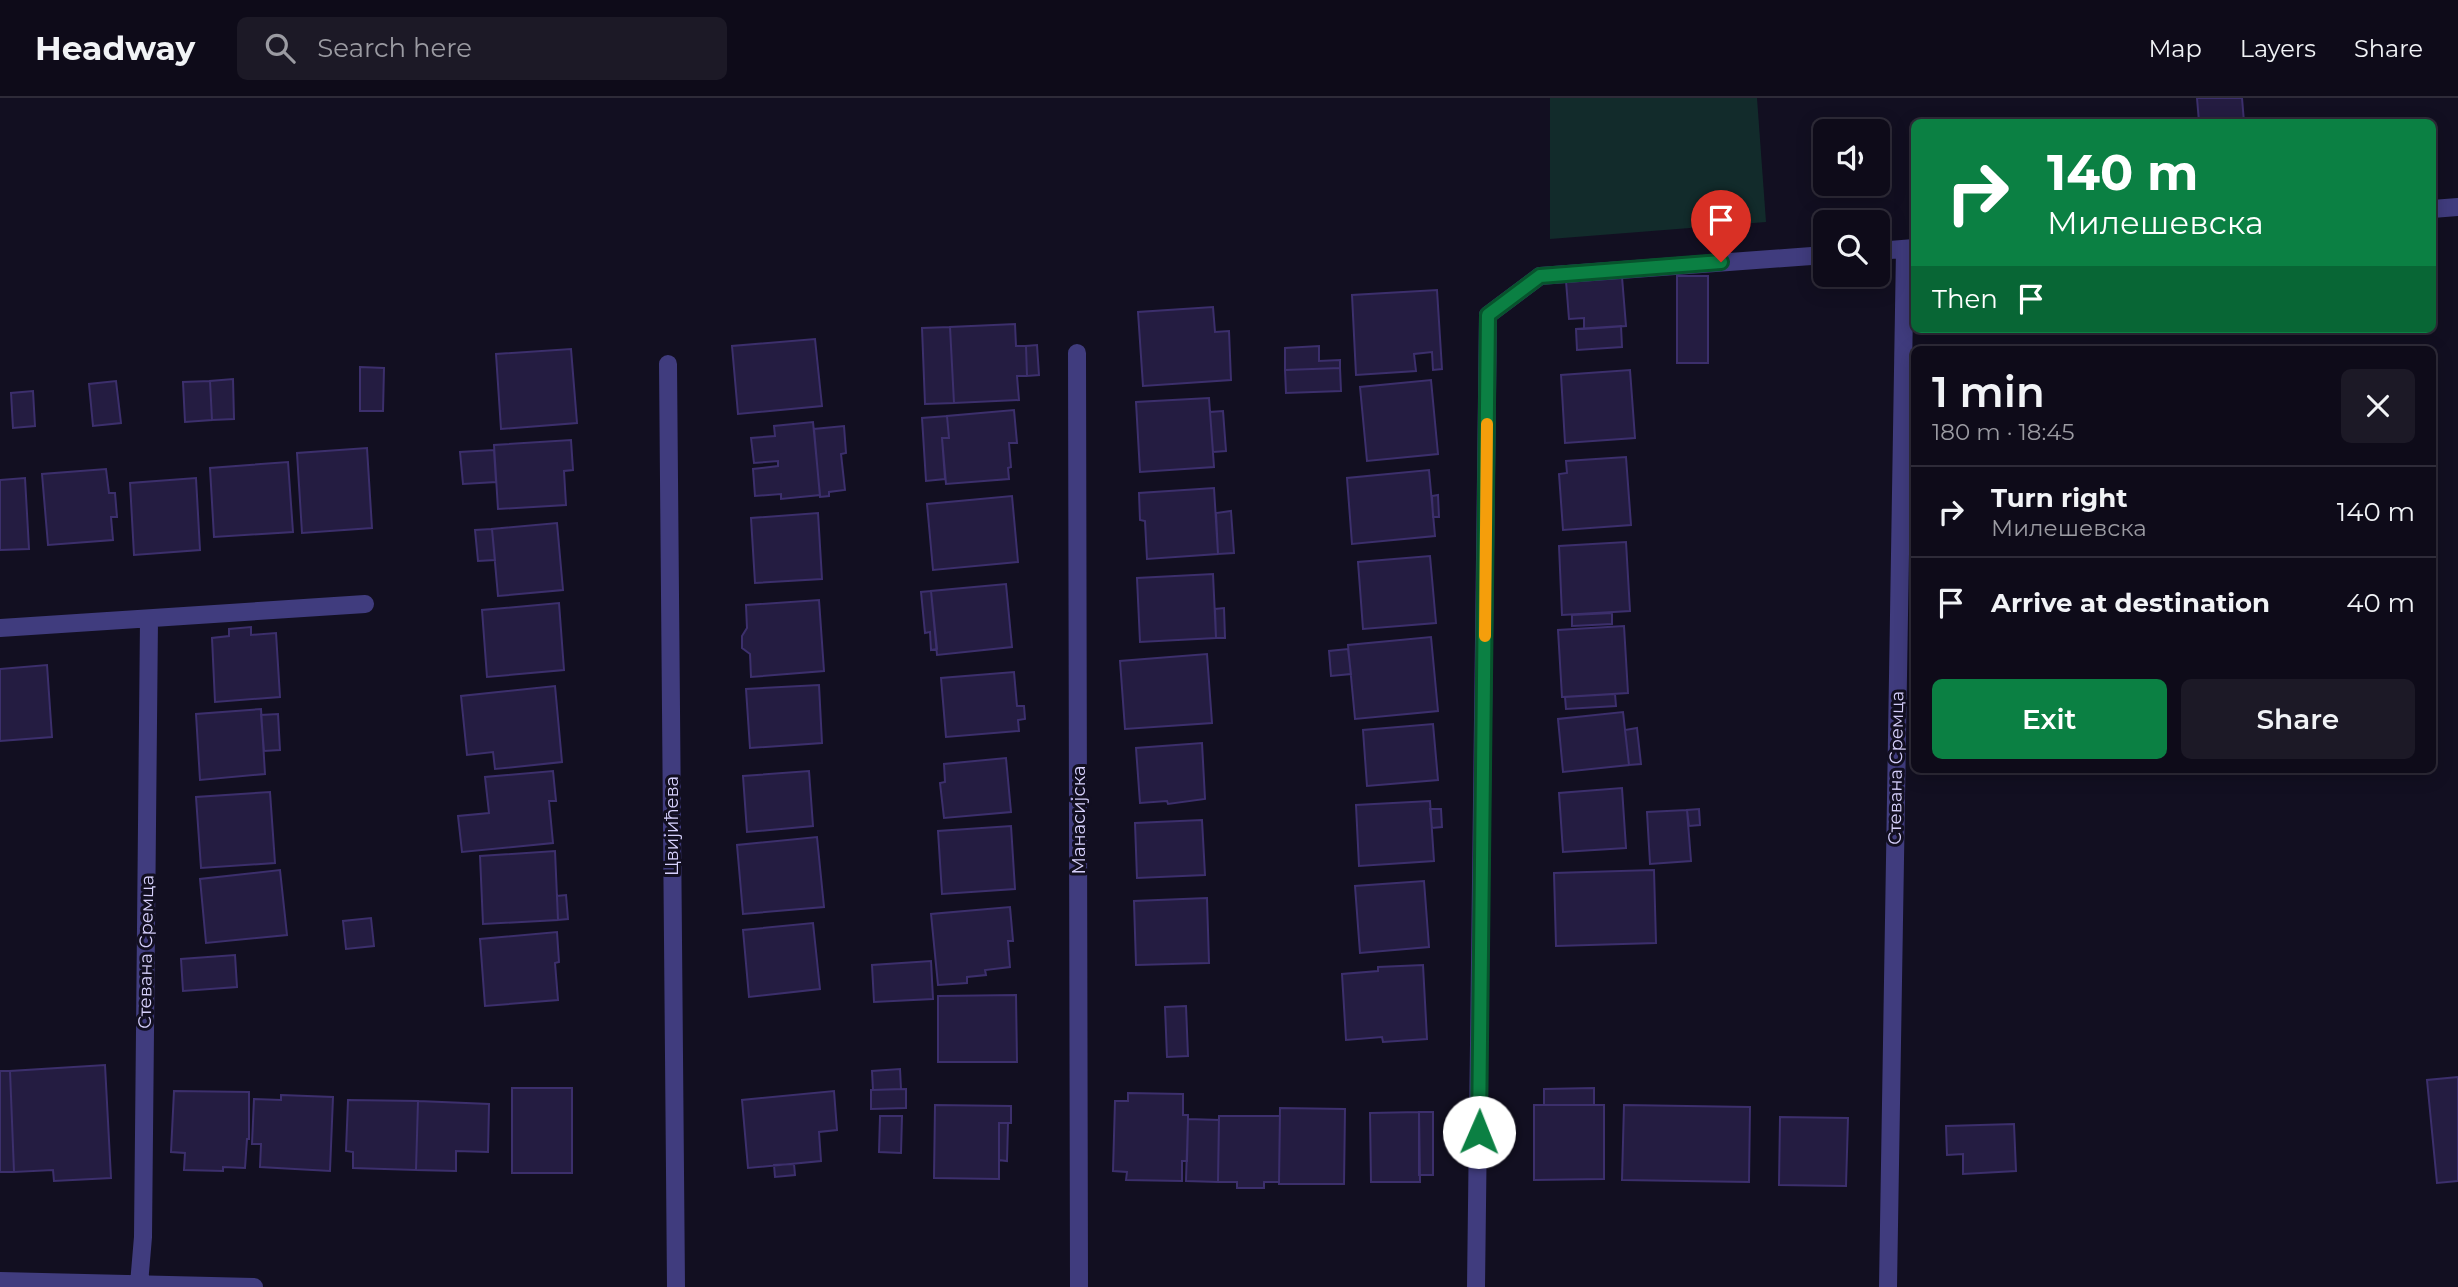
<!DOCTYPE html>
<meta charset="utf-8">
<style>
:root{--surface:#0e0b19;--page:#1c1926;--text:#f1f3f6;--muted:#9b9ba2;--line:#2e2b38;--accent:#0b8043}
body{margin:0;font-family:Montserrat,sans-serif;background:var(--page);color:var(--text);height:100vh;display:flex;flex-direction:column;font-size:26px;white-space:nowrap}
*{box-sizing:border-box;margin:0}
p{font-size:23px;color:var(--muted)}
.icon{flex:none;width:38px;height:38px;fill:none;stroke:currentColor;stroke-width:2;stroke-linecap:round;stroke-linejoin:round}
.map{position:relative;flex:1;overflow:hidden}
.drawer{position:absolute;left:1911px;top:248px;width:525px;height:427px;display:flex;flex-direction:column;background:var(--surface);border-radius:10px;box-shadow:0 4px 18px #0003,0 0 0 2px var(--line)}
.drawer>*{flex:none}
.top-card{position:absolute;left:1911px;top:21px;width:525px;height:214px;border-radius:10px;box-shadow:0 4px 18px #0003,0 0 0 2px var(--line);background:#0b8043;color:#fff;overflow:hidden}
.tools{position:absolute;left:1813px;top:21px;display:grid;gap:14px}
.tools a{display:grid;place-items:center;width:77px;height:77px;border-radius:10px;background:var(--surface);box-shadow:0 4px 18px #0003,0 0 0 2px var(--line);font-size:35px}
.pin{position:absolute;display:grid;place-items:center;width:60px;height:60px;color:#fff;margin:-72px -30px;border-radius:50% 50% 50% 0;rotate:-45deg;box-shadow:0 0 7px #0007}
.pin .icon{rotate:45deg}
.me{position:absolute;width:77px;margin:-38px;rotate:1deg;stroke-linejoin:round;filter:drop-shadow(0 0 5px #0008)}
.turn{display:flex;align-items:center;gap:24px;height:147px;padding:0 21px;font-size:32px}
.turn .icon{width:91px;height:91px;stroke-width:2.5}
.turn b{display:block;font-size:49px;line-height:60px}
.then{display:flex;align-items:center;height:66px;padding:0 21px;background:#0003;gap:14px;font-size:26px}
.round{display:grid;place-items:center;flex:none;width:74px;height:74px;border-radius:10px;background:var(--page)}
.summary{display:flex;align-items:center;justify-content:space-between;height:119px;padding:0 21px}
h1{font-size:42px;font-weight:600;line-height:52px}
.primary-button{display:flex;gap:14px;margin-top:auto;padding:14px 21px}
.primary-button a{flex:1;height:80px;border-radius:10px;background:var(--accent);color:#fff;font-size:28px;font-weight:600;line-height:80px;text-align:center}
.primary-button a+a{background:var(--page);color:var(--text)}
ul{padding:0;list-style:none}
li{display:flex;align-items:center;gap:21px;height:91px;padding:0 21px;border-top:2px solid var(--line)}
li div{flex:1}
li b{display:block;font-size:26px}
li em{font-style:normal}
header{display:flex;align-items:center;gap:42px;box-sizing:border-box;height:98px;padding:0 35px;background:var(--surface);border-bottom:2px solid var(--line)}
header strong{font-size:33px}
nav{display:flex;gap:38px;margin-inline-start:auto;font-size:24px}
.search{width:490px;height:63px;background:var(--page);display:flex;align-items:center;gap:18px;box-sizing:border-box;padding:0 24px;border-radius:10px;color:var(--muted);font-size:26px}
.map>svg:first-child{display:block}
</style>
<header>
<strong>Headway</strong>
<div class="search"><svg class="icon" aria-label="search" viewBox="0 0 24 24"><circle cx="10" cy="10" r="6"/><path d="M15 15l6 6"/></svg>Search here</div>
<nav><a>Map</a><a>Layers</a><a>Share</a></nav>
</header>
<div class="map">
<svg width="2458" height="1189" viewBox="0 0 2458 1189">
<rect width="100%" height="100%" fill="#120f21"/>
<path fill="#122b2b" d="M 1550,0 L 1757,0 L 1766,124 L 1550,141 Z"/>
<path fill="#241c41" stroke="#3c2f6c" stroke-width="2" d="M 2197,0 L 2242,0 L 2244,24 L 2199,24 Z
M 1677,178 L 1708,178 L 1708,265 L 1677,265 Z
M 1622,179 L 1626,228 L 1584,231 L 1584,220 L 1569,221 L 1566,183 Z
M 1437,192 L 1442,271 L 1433,272 L 1432,254 L 1414,256 L 1416,273 L 1356,277 L 1352,197 Z
M 1213,209 L 1215,234 L 1229,233 L 1231,282 L 1143,288 L 1138,214 Z
M 1015,226 L 1016,248 L 1026,248 L 1027,278 L 1017,278 L 1019,302 L 954,305 L 950,229 Z
M 1621,228 L 1622,249 L 1577,252 L 1576,231 Z
M 950,229 L 954,305 L 925,306 L 922,230 Z
M 815,241 L 822,308 L 738,316 L 732,248 Z
M 1037,247 L 1039,277 L 1027,278 L 1026,248 Z
M 1319,248 L 1319,263 L 1340,262 L 1340,270 L 1285,272 L 1285,250 Z
M 571,251 L 577,325 L 501,331 L 496,256 Z
M 360,269 L 384,270 L 383,313 L 360,313 Z
M 1340,270 L 1341,293 L 1286,295 L 1285,272 Z
M 1630,272 L 1635,340 L 1565,345 L 1561,277 Z
M 233,281 L 234,321 L 212,322 L 210,283 Z
M 1431,282 L 1438,356 L 1367,363 L 1360,289 Z
M 116,283 L 121,325 L 93,328 L 89,286 Z
M 210,283 L 212,322 L 185,324 L 183,284 Z
M 33,293 L 35,328 L 13,330 L 11,295 Z
M 1209,300 L 1214,369 L 1140,374 L 1136,304 Z
M 1014,312 L 1017,345 L 1009,345 L 1011,369 L 1008,370 L 1009,381 L 946,386 L 942,340 L 949,340 L 947,318 Z
M 1223,313 L 1226,353 L 1213,354 L 1210,314 Z
M 947,318 L 949,340 L 942,340 L 945,381 L 926,383 L 922,320 Z
M 813,324 L 820,397 L 781,401 L 781,396 L 755,398 L 753,371 L 778,368 L 778,363 L 754,365 L 751,340 L 775,338 L 774,328 Z
M 844,328 L 846,355 L 841,356 L 845,392 L 829,394 L 829,398 L 820,399 L 814,331 Z
M 571,342 L 573,372 L 564,373 L 566,407 L 498,411 L 494,347 Z
M 367,350 L 372,430 L 302,435 L 297,355 Z
M 494,352 L 496,384 L 463,386 L 460,354 Z
M 1626,359 L 1631,427 L 1563,432 L 1559,376 L 1567,375 L 1566,363 Z
M 288,364 L 293,434 L 214,439 L 210,370 Z
M 106,371 L 109,395 L 115,395 L 117,419 L 111,419 L 113,442 L 48,447 L 42,376 Z
M 1429,372 L 1435,438 L 1352,446 L 1347,380 Z
M 25,380 L 29,451 L 0,452 L 0,382 Z
M 196,380 L 200,452 L 134,457 L 130,385 Z
M 1214,390 L 1218,456 L 1147,461 L 1145,423 L 1140,422 L 1139,395 Z
M 1438,397 L 1439,419 L 1433,419 L 1432,398 Z
M 1012,398 L 1018,464 L 933,472 L 927,406 Z
M 1231,413 L 1234,455 L 1218,456 L 1216,415 Z
M 818,415 L 822,481 L 755,485 L 751,420 Z
M 557,425 L 563,492 L 498,498 L 492,431 Z
M 492,431 L 495,462 L 478,463 L 475,432 Z
M 1626,444 L 1630,513 L 1562,517 L 1559,448 Z
M 1430,458 L 1436,525 L 1363,531 L 1358,464 Z
M 1213,476 L 1216,540 L 1140,544 L 1137,480 Z
M 1006,486 L 1012,549 L 937,557 L 931,493 Z
M 931,493 L 937,551 L 931,552 L 930,534 L 925,535 L 921,494 Z
M 819,502 L 824,573 L 751,579 L 750,556 L 742,550 L 742,538 L 747,530 L 746,507 Z
M 559,505 L 564,572 L 487,579 L 482,512 Z
M 1224,510 L 1225,540 L 1216,540 L 1215,511 Z
M 1612,515 L 1612,526 L 1572,528 L 1572,517 Z
M 1624,528 L 1628,595 L 1562,599 L 1558,532 Z
M 251,529 L 251,537 L 276,535 L 280,599 L 215,604 L 212,540 L 229,538 L 229,531 Z
M 1431,539 L 1438,613 L 1355,621 L 1348,547 Z
M 1348,551 L 1351,576 L 1331,578 L 1329,553 Z
M 1207,556 L 1212,625 L 1125,631 L 1120,563 Z
M 47,567 L 52,639 L 0,643 L 0,571 Z
M 1014,574 L 1017,608 L 1024,608 L 1025,621 L 1018,622 L 1019,633 L 946,639 L 941,580 Z
M 819,587 L 822,645 L 750,650 L 746,591 Z
M 555,588 L 562,664 L 495,671 L 493,654 L 467,657 L 461,598 Z
M 1615,596 L 1616,608 L 1566,611 L 1565,599 Z
M 261,611 L 265,676 L 200,682 L 196,616 Z
M 1623,614 L 1629,667 L 1563,674 L 1558,621 Z
M 278,616 L 280,652 L 264,653 L 261,617 Z
M 1433,626 L 1438,682 L 1367,688 L 1363,632 Z
M 1637,630 L 1641,666 L 1629,667 L 1625,632 Z
M 1202,645 L 1205,701 L 1168,706 L 1167,703 L 1140,705 L 1136,650 Z
M 1006,660 L 1011,714 L 944,720 L 940,685 L 945,684 L 944,666 Z
M 553,673 L 556,703 L 549,703 L 553,745 L 462,754 L 458,718 L 489,715 L 485,679 Z
M 809,673 L 813,728 L 747,734 L 743,678 Z
M 1622,690 L 1626,750 L 1563,754 L 1559,695 Z
M 270,694 L 275,765 L 201,770 L 196,699 Z
M 1430,703 L 1434,763 L 1359,768 L 1356,707 Z
M 1430,711 L 1441,711 L 1442,729 L 1432,730 Z
M 1699,711 L 1700,727 L 1689,728 L 1687,712 Z
M 1687,712 L 1691,763 L 1650,766 L 1647,714 Z
M 1202,722 L 1205,777 L 1137,780 L 1135,725 Z
M 1011,728 L 1015,791 L 942,796 L 938,733 Z
M 817,739 L 824,809 L 743,816 L 737,747 Z
M 555,753 L 558,822 L 483,826 L 480,758 Z
M 280,772 L 287,837 L 206,845 L 200,781 Z
M 1654,772 L 1656,845 L 1556,848 L 1554,775 Z
M 1424,783 L 1429,849 L 1360,855 L 1355,788 Z
M 566,797 L 568,821 L 558,822 L 557,798 Z
M 1207,800 L 1209,865 L 1136,867 L 1134,803 Z
M 1010,809 L 1013,843 L 1008,843 L 1010,869 L 985,872 L 986,877 L 967,879 L 967,885 L 938,887 L 931,816 Z
M 371,820 L 374,848 L 346,851 L 343,823 Z
M 813,825 L 820,891 L 749,899 L 743,832 Z
M 557,834 L 559,864 L 555,865 L 558,902 L 485,908 L 480,841 Z
M 235,857 L 237,889 L 183,893 L 181,861 Z
M 931,863 L 933,901 L 874,904 L 872,867 Z
M 1423,867 L 1427,941 L 1383,944 L 1382,939 L 1346,942 L 1342,876 L 1378,873 L 1378,869 Z
M 1016,897 L 1017,964 L 938,964 L 938,898 Z
M 1186,908 L 1188,958 L 1167,959 L 1165,909 Z
M 105,967 L 111,1080 L 54,1083 L 53,1072 L 14,1074 L 10,973 Z
M 900,971 L 901,991 L 873,992 L 872,973 Z
M 0,973 L 10,973 L 14,1074 L 0,1074 Z
M 2458,979 L 2458,1083 L 2437,1085 L 2427,982 Z
M 512,990 L 572,990 L 572,1075 L 512,1075 Z
M 1594,990 L 1594,1007 L 1544,1007 L 1544,991 Z
M 906,991 L 906,1010 L 871,1011 L 871,992 Z
M 174,993 L 249,994 L 249,1041 L 247,1041 L 245,1070 L 223,1069 L 223,1073 L 184,1072 L 185,1055 L 171,1054 Z
M 834,993 L 837,1032 L 819,1034 L 821,1063 L 748,1070 L 742,1002 Z
M 1128,995 L 1183,996 L 1183,1017 L 1188,1017 L 1188,1021 L 1187,1063 L 1182,1063 L 1182,1083 L 1126,1082 L 1127,1074 L 1113,1073 L 1115,1003 L 1128,1003 Z
M 281,997 L 333,999 L 330,1073 L 260,1069 L 261,1046 L 252,1046 L 254,1001 L 281,1002 Z
M 348,1002 L 418,1003 L 416,1072 L 353,1070 L 353,1054 L 346,1053 Z
M 418,1003 L 489,1006 L 488,1054 L 456,1053 L 456,1073 L 416,1072 Z
M 935,1007 L 1011,1008 L 1011,1025 L 999,1025 L 999,1081 L 934,1080 Z
M 1534,1007 L 1604,1007 L 1604,1081 L 1534,1082 Z
M 1624,1007 L 1750,1009 L 1749,1084 L 1622,1082 Z
M 1280,1010 L 1345,1011 L 1344,1086 L 1279,1086 Z
M 1419,1014 L 1433,1014 L 1433,1077 L 1419,1077 Z
M 1419,1014 L 1420,1084 L 1371,1084 L 1370,1015 Z
M 880,1018 L 902,1018 L 901,1055 L 879,1054 Z
M 1219,1018 L 1280,1018 L 1279,1084 L 1264,1084 L 1264,1090 L 1237,1090 L 1237,1084 L 1218,1084 Z
M 1780,1019 L 1848,1020 L 1846,1088 L 1779,1087 Z
M 1188,1021 L 1219,1022 L 1218,1084 L 1186,1083 Z
M 999,1025 L 1008,1025 L 1007,1063 L 999,1062 Z
M 2014,1026 L 2016,1073 L 1963,1076 L 1963,1056 L 1947,1057 L 1946,1028 Z
M 794,1066 L 795,1077 L 775,1079 L 774,1067 Z"/>
<g fill="none" stroke-linecap="round" stroke-linejoin="round">
<path stroke="#403c7e" stroke-width="18" d="M 2432,111 L 2458,109
M 1878,153 L 1914,150
M 1077,255 L 1079,1189
M 668,266 L 676,1189
M 0,530 L 365,506
M 0,1183 L 254,1189
M 139,1186 L 143,1139 L 149,521
M 1476,1189 L 1488,217 L 1540,178 L 1825,157
M 1888,1189 L 1905,151"/>
</g>
<g fill="none" stroke-linecap="round" stroke-linejoin="round">
<defs>
<path id="route" d="M 1479,1034 L 1488,217 L 1540,178 L 1721,164"/>
</defs>
<use href="#route" stroke="#07532c" stroke-width="18"/>
<use href="#route" stroke="#0b8043" stroke-width="12"/>
<path stroke="#f59e0b" stroke-width="12" d="M 1485,538 L 1487,326"/>
</g>
<g text-anchor="middle" dominant-baseline="central" stroke-width="6" stroke-linejoin="round" paint-order="stroke">
<g font-size="18" fill="#d7d1fd" stroke="#120f21">
<text transform="translate(1896 670) rotate(-89)">Стевана Сремца</text>
<text transform="translate(1079 722) rotate(-90)">Манасијска</text>
<text transform="translate(672 728) rotate(-90)">Цвијићева</text>
<text transform="translate(146 854) rotate(-89)">Стевана Сремца</text>
</g>
</g>
</svg>
<div class="tools">
<a><svg class="icon" aria-label="sound" viewBox="0 0 24 24"><path d="M4 9h4l5-4v14l-5-4H4zM17 9q2 3 0 6"/></svg></a>
<a><svg class="icon" aria-label="search" viewBox="0 0 24 24"><circle cx="10" cy="10" r="6"/><path d="M15 15l6 6"/></svg></a>
</div>
<div class="pin" style="left:1721px;top:164px;background:#d93025"><svg class="icon" aria-label="arrive" viewBox="0 0 24 24"><path d="M6 21V4h12l-3 4 3 4H6"/></svg></div>
<svg class="me" style="left:1479px;top:1034px" viewBox="-20 -20 40 40"><circle r="19" fill="#fff"/><path d="M0-13L10 11 0 6-10 11z" fill="#0b8043"/></svg>
<div class="top-card">
<div class="turn"><svg class="icon" aria-label="right" viewBox="0 0 24 24"><path d="M7 20v-9h11M14 6l5 5-5 5"/></svg><div><b>140 m</b>Милешевска</div></div>
<div class="then">Then<svg class="icon" aria-label="arrive" viewBox="0 0 24 24"><path d="M6 21V4h12l-3 4 3 4H6"/></svg></div>
</div>
<section class="drawer">
<div class="summary"><div><h1>1 min</h1><p>180 m · 18:45</p></div><a class="round"><svg class="icon" aria-label="close" viewBox="0 0 24 24"><path d="M6 6l12 12M18 6L6 18"/></svg></a></div>
<ul>
<li><svg class="icon" aria-label="right" viewBox="0 0 24 24"><path d="M7 20v-9h11M14 6l5 5-5 5"/></svg><div><b>Turn right</b><p>Милешевска</p></div><em>140 m</em></li>
<li><svg class="icon" aria-label="arrive" viewBox="0 0 24 24"><path d="M6 21V4h12l-3 4 3 4H6"/></svg><div><b>Arrive at destination</b></div><em>40 m</em></li>
</ul>
<div class="primary-button"><a>Exit</a><a>Share</a></div>
</section>
</div>
